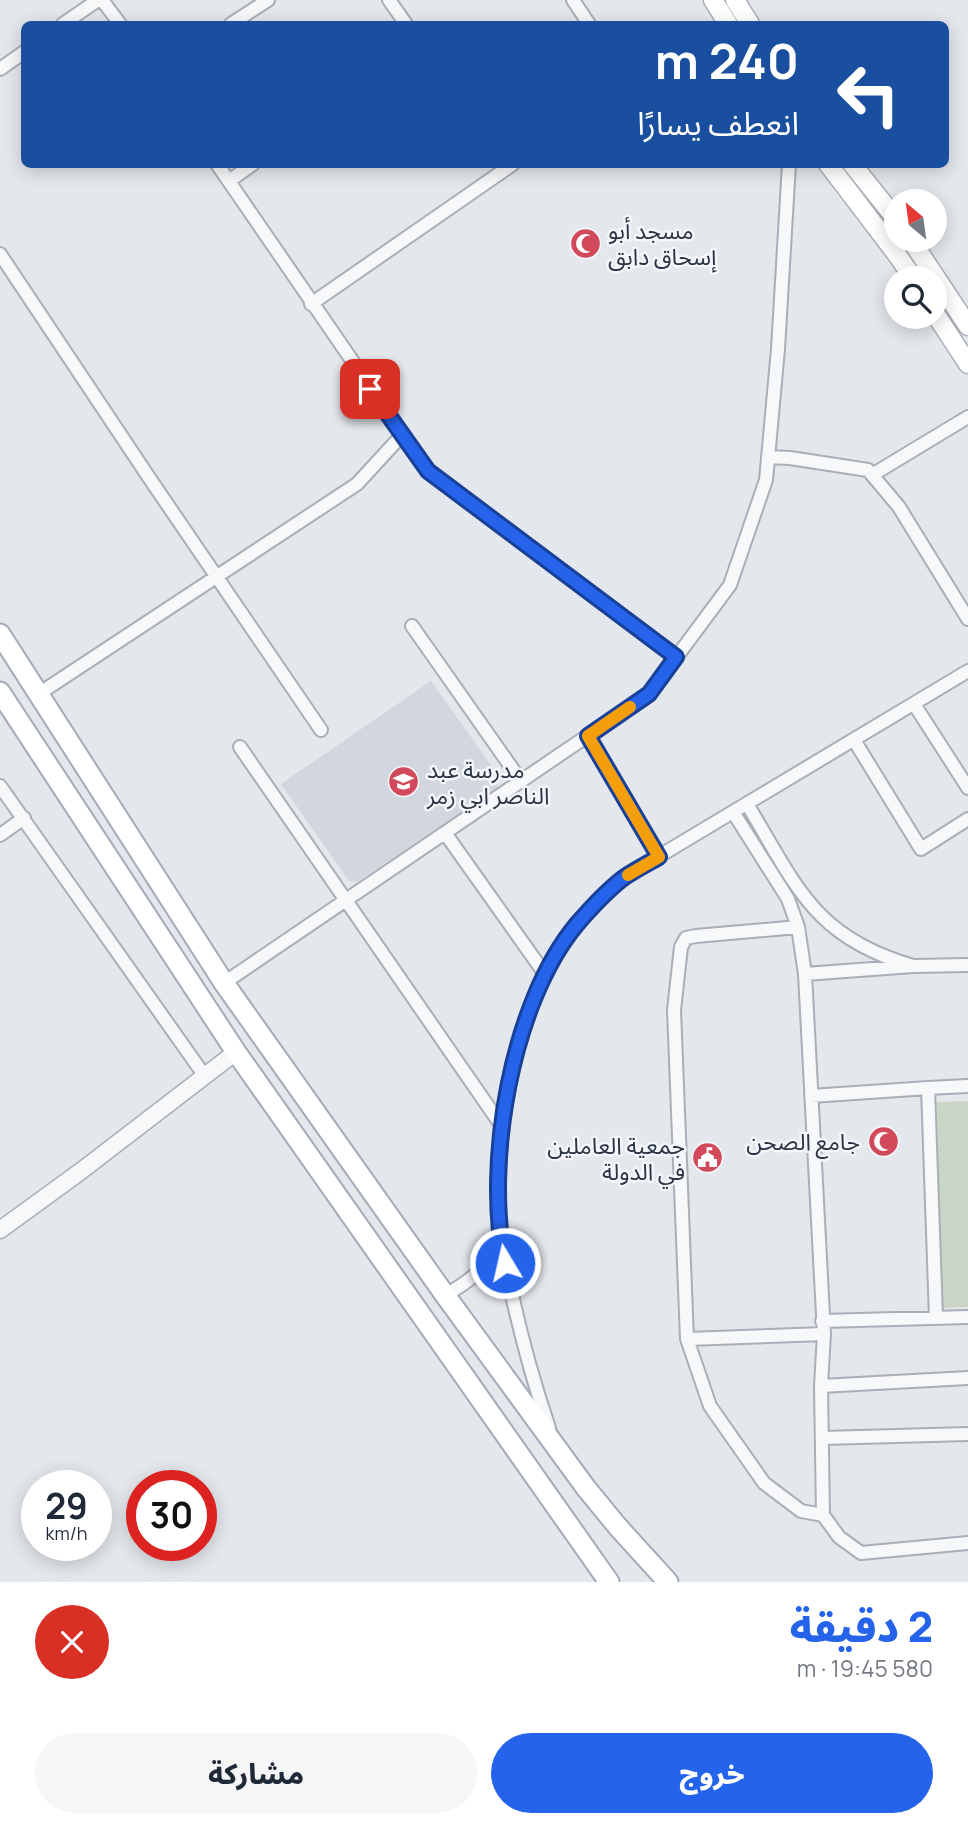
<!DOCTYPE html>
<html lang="ar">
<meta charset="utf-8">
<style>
:root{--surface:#fff;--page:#f6f6f7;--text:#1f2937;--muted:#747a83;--accent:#2563eb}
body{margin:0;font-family:Manrope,"Noto Sans Arabic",sans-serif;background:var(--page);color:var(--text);direction:rtl;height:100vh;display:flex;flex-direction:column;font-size:26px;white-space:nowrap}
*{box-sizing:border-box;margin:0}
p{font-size:23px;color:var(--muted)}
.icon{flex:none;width:38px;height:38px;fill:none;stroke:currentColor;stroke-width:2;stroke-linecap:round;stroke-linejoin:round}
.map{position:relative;height:1582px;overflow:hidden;direction:ltr}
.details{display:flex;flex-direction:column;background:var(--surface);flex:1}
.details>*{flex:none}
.hud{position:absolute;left:21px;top:21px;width:928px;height:147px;border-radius:10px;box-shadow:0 4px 18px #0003;direction:rtl;background:#1a4fa0;color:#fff;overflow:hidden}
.needle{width:46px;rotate:331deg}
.fabs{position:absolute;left:884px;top:189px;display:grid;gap:14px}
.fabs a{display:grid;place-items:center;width:63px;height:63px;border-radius:50%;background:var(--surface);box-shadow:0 4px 18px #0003;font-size:35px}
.speed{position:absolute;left:21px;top:1470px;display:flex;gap:14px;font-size:35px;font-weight:700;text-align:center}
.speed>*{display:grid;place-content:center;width:91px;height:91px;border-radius:50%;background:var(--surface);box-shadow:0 4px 18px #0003;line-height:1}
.speed small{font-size:18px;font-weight:400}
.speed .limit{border:10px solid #d22;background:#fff;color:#111}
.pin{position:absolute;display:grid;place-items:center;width:60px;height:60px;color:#fff;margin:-30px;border-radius:14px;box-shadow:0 4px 10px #0006}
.me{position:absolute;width:77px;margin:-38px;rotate:351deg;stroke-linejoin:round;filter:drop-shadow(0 0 5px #0008)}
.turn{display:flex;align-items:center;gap:24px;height:147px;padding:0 35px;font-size:32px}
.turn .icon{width:91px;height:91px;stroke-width:2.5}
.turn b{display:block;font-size:49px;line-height:60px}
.round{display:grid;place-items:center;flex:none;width:74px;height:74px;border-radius:37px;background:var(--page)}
.summary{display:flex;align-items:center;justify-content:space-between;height:119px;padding:0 35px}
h1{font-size:42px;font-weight:800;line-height:52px;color:var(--accent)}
.action{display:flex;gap:14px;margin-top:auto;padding:14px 35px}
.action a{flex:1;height:80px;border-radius:42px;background:var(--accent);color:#fff;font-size:28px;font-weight:800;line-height:80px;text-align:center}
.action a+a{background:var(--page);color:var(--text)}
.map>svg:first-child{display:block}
</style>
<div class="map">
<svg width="968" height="1582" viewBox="0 0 968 1582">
<rect width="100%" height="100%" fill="#e4e7ec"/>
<path fill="#d2d6de" d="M 431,681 L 498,775 L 497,788 L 357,882 L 349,881 L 281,784 Z"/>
<path fill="#c9d6c5" d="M 968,1101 L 968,1307 L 940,1308 L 937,1102 Z"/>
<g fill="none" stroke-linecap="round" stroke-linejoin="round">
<defs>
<path id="minor" d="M 102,0 L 120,24
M 389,0 L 406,24
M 573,0 L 589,24
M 63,24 L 98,0
M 231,24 L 268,0
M 0,69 L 24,52
M 217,164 L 428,471 L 676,657
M 229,181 L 253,164
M 0,254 L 150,479 L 321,730
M 311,304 L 513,164
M 768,457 L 790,458 L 868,470 L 899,507 L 968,619
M 872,475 L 968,417
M 412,626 L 521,781
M 40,693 L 357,484 L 402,435
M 914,704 L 968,788
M 588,736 L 658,857
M 854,740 L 921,849 L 968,819
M 240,747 L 501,1125
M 0,786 L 204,1075
M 747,804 C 797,886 813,937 913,966
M 733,812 L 788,899 L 798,927 L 805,974 L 824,1334 L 821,1386 L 823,1515 L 839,1537 L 861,1553 L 968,1543
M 445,833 L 545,974
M 0,835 L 24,818
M 798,927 L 696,936 L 686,938 L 681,947 L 674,1010 L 687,1339 L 710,1406 L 764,1483 L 801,1511 L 823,1515
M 805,974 L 913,966 L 968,965
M 224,983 L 649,694 L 730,585 L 766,480 L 778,349 L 789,164
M 811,1096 L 928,1088
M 445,1295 C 470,1282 488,1266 500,1240
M 936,1318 L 928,1088 L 968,1086
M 822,1321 L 968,1317
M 687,1339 L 824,1334
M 821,1386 L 968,1378
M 549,1428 C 534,1384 522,1340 512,1295 C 508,1277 502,1257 500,1238 C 492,1139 513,1005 577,925 C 589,908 607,894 621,879 L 968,671
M 823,1438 L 968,1434"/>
<path id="tertiary" d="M 0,1230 L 81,1171 L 236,1052"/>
<path id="secondary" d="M 713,0 L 728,24
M 735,0 L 750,24
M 828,164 L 898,256 L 913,278
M 852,164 L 896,219
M 911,240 L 968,326
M 934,312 L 968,364"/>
<path id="primary" d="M 0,634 L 224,983 L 445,1295 L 586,1488 L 618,1527 L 668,1582
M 0,692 L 236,1052 L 609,1582"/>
</defs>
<use href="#minor" stroke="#a9aeb7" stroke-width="16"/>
<use href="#tertiary" stroke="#a9aeb7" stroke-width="19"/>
<use href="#secondary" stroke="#a9aeb7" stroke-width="21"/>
<use href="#primary" stroke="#a3abb8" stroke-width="23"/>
<use href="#minor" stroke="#f7f8fa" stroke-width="12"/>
<use href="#tertiary" stroke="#f7f8fa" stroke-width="16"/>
<use href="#secondary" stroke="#fff" stroke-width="18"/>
<use href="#primary" stroke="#fff" stroke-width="19"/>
</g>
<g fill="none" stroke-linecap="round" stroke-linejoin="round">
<defs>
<path id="route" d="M 370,389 L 428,471 L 676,657 L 649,694 L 588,736 L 659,857 C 647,864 633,871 622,879 C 607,891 590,909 577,924 C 511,1003 484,1164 505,1263"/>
</defs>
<use href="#route" stroke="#184099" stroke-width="18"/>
<use href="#route" stroke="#2563eb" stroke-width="12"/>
<path stroke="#f59e0b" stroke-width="12" d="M 628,875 L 659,857 L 588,736 L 630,707"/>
</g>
<defs>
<symbol id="mosque-disc" viewBox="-11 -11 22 22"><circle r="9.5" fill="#d1495b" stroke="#f4f6f9"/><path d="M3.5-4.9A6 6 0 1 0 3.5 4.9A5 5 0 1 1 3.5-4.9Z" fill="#fff"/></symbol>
<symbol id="school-disc" viewBox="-11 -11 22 22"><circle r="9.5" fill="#d1495b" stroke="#f4f6f9"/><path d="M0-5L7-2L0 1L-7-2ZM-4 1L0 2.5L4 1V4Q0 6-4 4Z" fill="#fff"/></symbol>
<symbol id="civic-disc" viewBox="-11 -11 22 22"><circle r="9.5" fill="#d1495b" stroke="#f4f6f9"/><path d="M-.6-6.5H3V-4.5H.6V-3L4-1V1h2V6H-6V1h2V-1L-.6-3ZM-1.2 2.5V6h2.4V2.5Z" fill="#fff"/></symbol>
</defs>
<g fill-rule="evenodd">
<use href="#mosque-disc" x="568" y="226" width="35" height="35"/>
<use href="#school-disc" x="386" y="764" width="35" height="35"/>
<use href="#mosque-disc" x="866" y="1124" width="35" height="35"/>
<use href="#civic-disc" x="690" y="1140" width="35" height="35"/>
</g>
<g text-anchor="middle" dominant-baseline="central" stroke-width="5" stroke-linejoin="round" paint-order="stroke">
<g font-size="23" fill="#2b3445" stroke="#f4f6f9" text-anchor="start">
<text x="608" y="230">مسجد أبو<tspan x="608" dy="26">إسحاق دابق</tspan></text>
<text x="427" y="769">مدرسة عبد<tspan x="427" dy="26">الناصر ابي زمر</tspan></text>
<text x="860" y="1141" text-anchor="end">جامع الصحن</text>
<text x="685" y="1145" text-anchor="end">جمعية العاملين<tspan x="685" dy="26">في الدولة</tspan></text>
</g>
</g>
</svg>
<div class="fabs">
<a><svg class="needle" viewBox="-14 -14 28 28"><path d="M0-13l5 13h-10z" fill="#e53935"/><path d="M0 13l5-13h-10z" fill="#747a83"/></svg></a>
<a><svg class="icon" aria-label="search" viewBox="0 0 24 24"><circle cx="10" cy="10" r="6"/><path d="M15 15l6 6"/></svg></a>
</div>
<div class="speed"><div>29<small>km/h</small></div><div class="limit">30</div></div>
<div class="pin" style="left:370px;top:389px;background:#d93025"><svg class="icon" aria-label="arrive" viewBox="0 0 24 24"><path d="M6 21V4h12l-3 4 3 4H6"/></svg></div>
<svg class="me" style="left:505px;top:1263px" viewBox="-20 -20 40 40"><circle r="17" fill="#2563eb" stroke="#fff" stroke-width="3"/><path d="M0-11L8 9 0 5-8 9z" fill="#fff"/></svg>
<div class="hud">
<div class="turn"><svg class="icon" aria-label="left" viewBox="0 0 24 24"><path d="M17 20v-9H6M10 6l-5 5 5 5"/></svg><div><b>240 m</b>انعطف يسارًا</div></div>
</div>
</div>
<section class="details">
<div class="summary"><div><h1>2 دقيقة</h1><p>580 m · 19:45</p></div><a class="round" style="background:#d93025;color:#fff"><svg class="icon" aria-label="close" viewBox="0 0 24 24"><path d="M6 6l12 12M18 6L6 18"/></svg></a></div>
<div class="action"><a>خروج</a><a>مشاركة</a></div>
</section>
